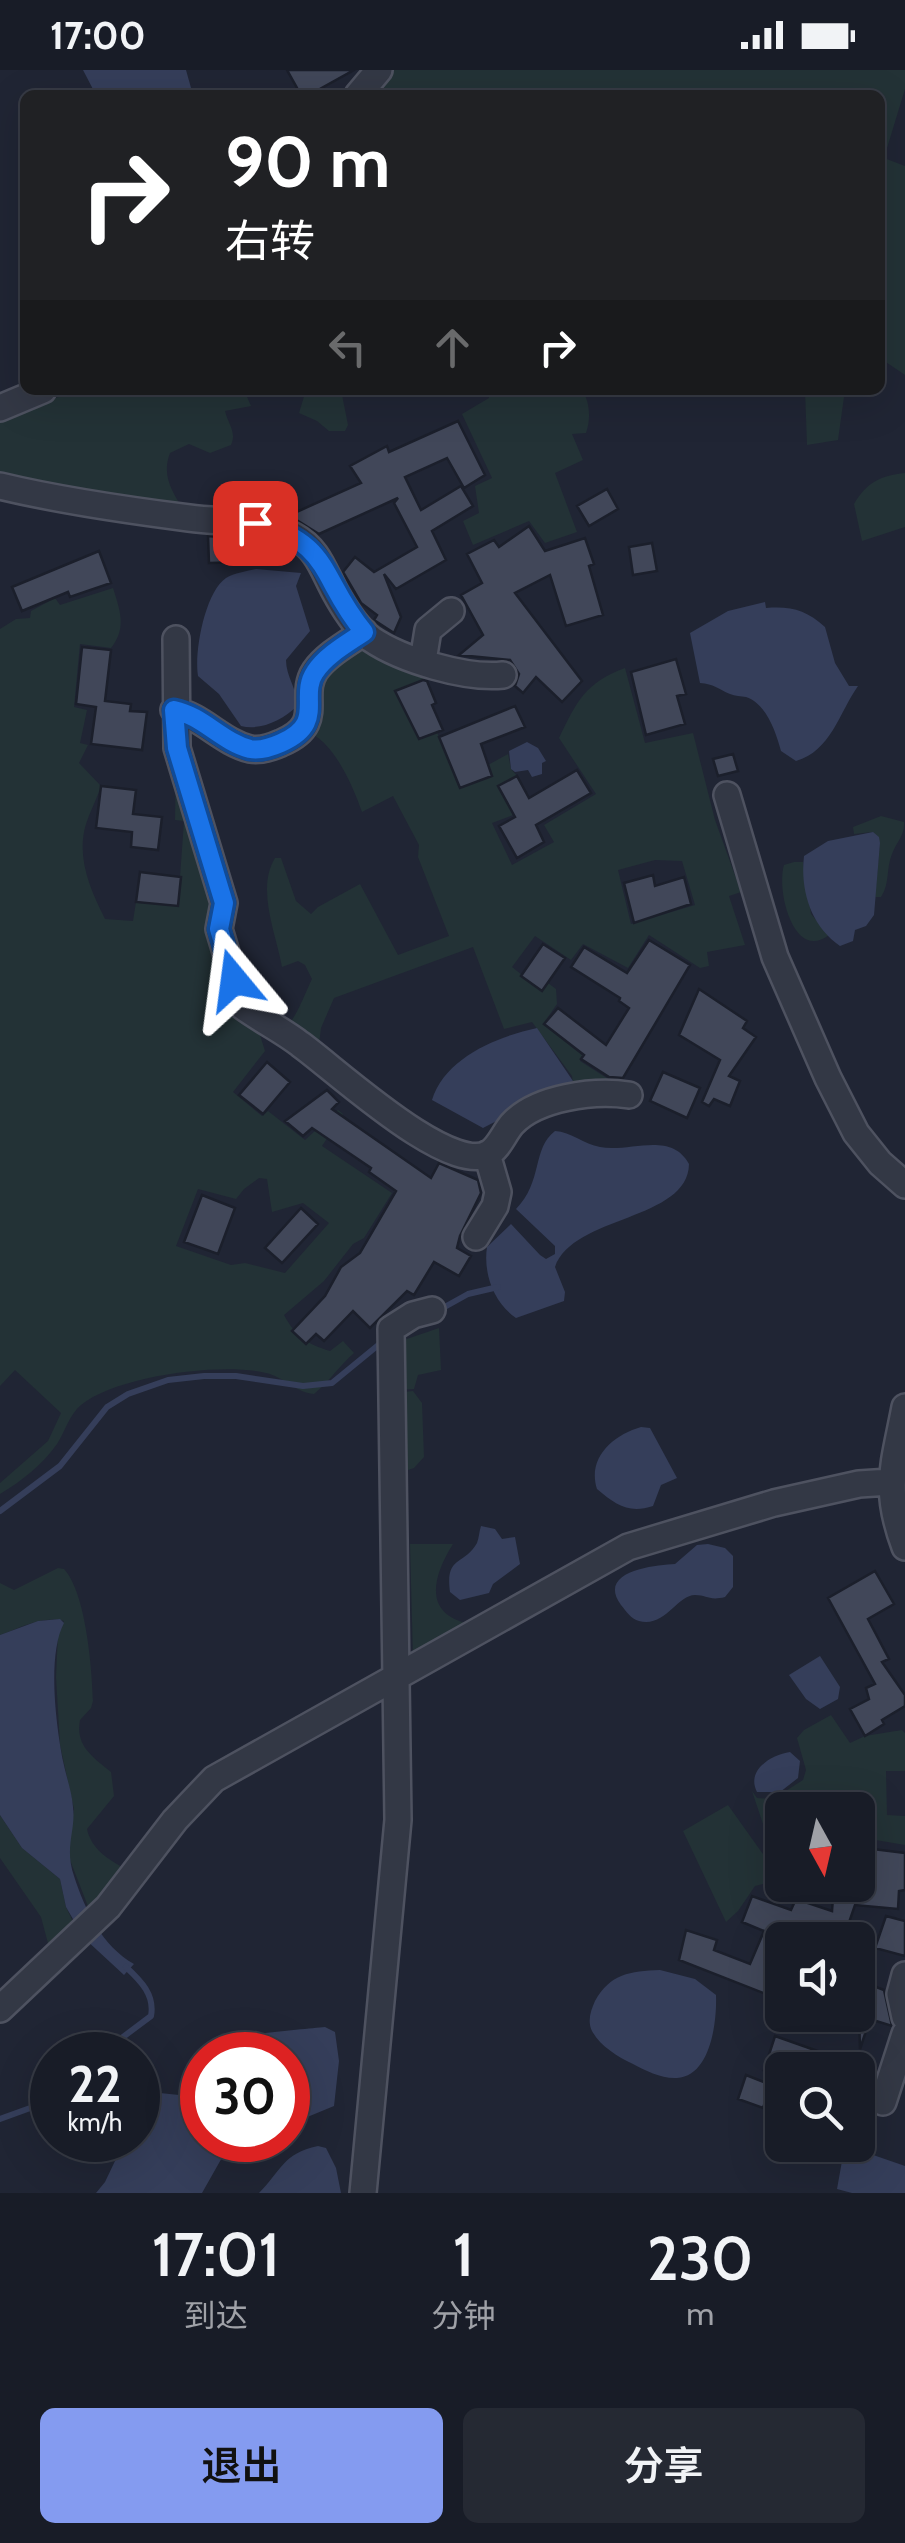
<!DOCTYPE html>
<html lang="zh">
<meta charset="utf-8">
<style>
:root{--surface:#181c27;--page:#252933;--text:#f1f3f6;--muted:#9fa1a7;--line:#363a44;--accent:#849bf0}
body{margin:0;font-family:Cabin,"Noto Sans SC",sans-serif;background:var(--page);color:var(--text);height:100vh;display:flex;flex-direction:column;font-size:38px;white-space:nowrap}
*{box-sizing:border-box;margin:0}
p{font-size:32px;color:var(--muted)}
.icon{flex:none;width:55px;height:55px;fill:none;stroke:currentColor;stroke-width:2;stroke-linecap:round;stroke-linejoin:round}
.map{position:relative;height:2123px;overflow:hidden}
.details{display:flex;flex-direction:column;background:var(--surface);flex:1}
.details>*{flex:none}
.guide{position:absolute;left:20px;top:20px;width:865px;height:305px;border-radius:15px;box-shadow:0 10px 40px #0002,0 0 0 2px var(--line);background:#202124;color:#fff;overflow:hidden}
.needle{width:65px;rotate:172deg}
.buttons{position:absolute;left:765px;top:1722px;display:grid;gap:20px}
.buttons a{display:grid;place-items:center;width:110px;height:110px;border-radius:15px;background:var(--surface);box-shadow:0 10px 40px #0002,0 0 0 2px var(--line);font-size:50px}
.speed{position:absolute;left:30px;top:1962px;display:flex;gap:20px;font-size:50px;font-weight:700;text-align:center}
.speed>*{display:grid;place-content:center;width:130px;height:130px;border-radius:50%;background:var(--surface);box-shadow:0 10px 40px #0002,0 0 0 2px var(--line);line-height:1}
.speed small{font-size:25px;font-weight:400}
.speed .limit{border:15px solid #d22;background:#fff;color:#111}
.pin{position:absolute;display:grid;place-items:center;width:85px;height:85px;color:#fff;margin:-42px;border-radius:20px;box-shadow:0 5px 15px #0006}
.me{position:absolute;width:110px;margin:-55px;rotate:344deg;stroke-linejoin:round;filter:drop-shadow(0 0 8px #0008)}
.turn{display:flex;align-items:center;gap:35px;height:210px;padding:0 40px;font-size:45px}
.turn .icon{width:130px;height:130px;stroke-width:2.5}
.turn b{display:block;font-size:70px;line-height:85px}
.lanes{display:flex;align-items:center;height:95px;padding:0 40px;background:#0003;justify-content:center;gap:50px;direction:ltr}
.lanes .off{opacity:.35}
.eta{display:flex;justify-content:space-evenly;align-items:center;height:170px;text-align:center}
.eta b{font-size:60px;font-weight:600;line-height:70px}
.cta{display:flex;gap:20px;margin-top:auto;padding:20px 40px}
.cta a{flex:1;height:115px;border-radius:15px;background:var(--accent);color:#111;font-size:40px;font-weight:600;line-height:115px;text-align:center}
.cta a+a{background:var(--page);color:var(--text)}
.status{display:flex;justify-content:space-between;align-items:center;height:70px;padding:0 50px;background:var(--surface);direction:ltr}
.status svg{height:28px;fill:currentColor}
.map>svg:first-child{display:block}
</style>
<div class="status"><b>17:00</b><svg viewBox="0 0 49 12"><path d="M0 12V9h3v3zM5 12V6h3v6zM10 12V3h3v9zM15 12V0h3v12zM26 1h20v11H26zM47 4h2v5h-2z"/></svg></div>
<div class="map">
<svg width="905" height="2123" viewBox="0 0 905 2123">
<rect width="100%" height="100%" fill="#202534"/>
<path fill="#233236" fill-rule="evenodd" d="M 388,0 L 905,0 L 905,19 L 884,88 L 905,96 L 905,305 L 880,288 L 880,25 L 369,25 Z
M 76,320 L 244,320 L 251,336 L 225,341 C 228,354 237,362 231,375 L 210,383 L 189,374 L 170,383 C 161,406 173,423 185,442 L 0,412 L 0,350 Z
M 306,320 L 341,320 L 348,355 L 345,361 L 329,361 L 317,351 L 299,343 Z
M 488,320 L 582,320 C 590,332 591,349 586,363 L 572,364 L 583,390 L 555,403 L 577,462 L 545,473 L 529,451 L 473,475 L 463,451 L 479,443 L 475,416 L 492,408 L 462,344 L 489,328 Z
M 805,320 L 845,320 L 838,370 L 807,375 Z
M 905,403 L 905,457 L 862,471 L 854,434 C 867,412 880,406 905,403 Z
M 113,518 C 120,540 127,558 111,578 L 80,574 L 74,637 L 87,640 L 80,673 L 88,675 L 79,693 L 101,716 C 97,729 90,741 86,754 C 76,787 90,819 105,849 L 133,851 L 136,832 L 178,835 L 184,751 L 175,750 L 176,696 L 265,981 L 233,1022 L 262,1046 L 268,1041 L 305,1070 L 338,1040 L 343,1044 L 322,1076 L 392,1123 L 364,1168 L 353,1174 L 324,1211 L 284,1245 C 296,1267 307,1274 330,1281 L 343,1271 L 354,1283 C 338,1297 329,1312 314,1324 C 295,1322 284,1307 266,1303 C 222,1292 116,1306 81,1335 C 69,1345 65,1362 57,1374 C 41,1396 23,1410 0,1424 L 0,1413 L 48,1371 L 61,1343 L 15,1300 L 0,1316 L 0,559 L 16,549 L 30,548 L 31,541 L 55,528 L 60,535 ZM 259,1108 L 267,1109 L 272,1142 L 303,1133 L 329,1153 L 285,1203 L 245,1193 L 231,1195 L 176,1176 L 198,1119 L 236,1129 L 244,1119 Z
M 363,568 L 425,598 L 426,608 L 395,621 L 419,668 L 437,662 L 459,718 L 492,706 L 488,695 L 508,684 L 511,699 L 517,706 L 499,716 L 513,745 L 492,753 L 512,795 L 554,772 L 544,755 L 596,724 L 559,668 C 577,631 585,613 625,598 L 645,673 L 693,663 L 715,750 L 741,822 L 729,826 L 745,875 L 707,882 L 709,896 L 700,898 L 649,865 L 628,898 L 583,874 L 571,890 L 535,866 L 512,897 L 542,921 L 548,913 L 556,919 L 557,934 L 543,954 L 582,985 L 580,991 L 613,1012 L 574,1020 L 572,1006 L 532,952 L 504,959 L 473,877 L 334,928 L 321,958 L 318,982 L 286,957 C 297,947 305,923 312,909 L 305,895 L 298,891 L 282,897 C 276,863 256,819 275,788 L 281,788 L 296,831 L 311,844 L 318,837 L 360,814 L 398,885 L 449,866 L 418,787 L 419,775 L 393,726 L 362,742 C 353,716 332,667 304,661 L 315,618 ZM 655,790 L 682,791 L 695,835 L 631,854 L 618,800 Z
M 881,746 L 904,752 C 905,765 897,771 892,784 C 886,798 890,814 881,827 L 875,827 L 880,773 L 872,762 L 854,764 L 853,757 Z
M 794,792 L 803,792 L 811,844 L 829,865 C 794,892 776,821 784,795 Z
M 439,1258 L 441,1300 L 418,1305 L 414,1319 L 398,1320 L 398,1272 Z
M 413,1321 L 422,1333 L 424,1387 L 414,1398 L 405,1401 L 404,1322 Z
M 410,1474 L 453,1474 C 433,1506 422,1544 470,1554 L 413,1589 Z
M 58,1498 L 64,1499 C 86,1523 92,1598 93,1631 L 91,1638 L 80,1650 C 75,1676 93,1687 111,1702 L 114,1726 L 87,1759 C 91,1779 109,1790 126,1799 L 91,1844 L 70,1790 L 69,1768 L 74,1739 L 60,1675 L 56,1607 L 58,1564 L 64,1551 C 43,1545 20,1558 0,1565 L 0,1513 L 14,1520 Z
M 831,1645 L 850,1673 L 865,1666 L 902,1660 L 905,1663 L 905,1701 L 886,1701 L 887,1745 L 905,1746 L 905,1775 L 858,1767 L 858,1740 L 782,1740 L 782,1813 L 774,1811 L 755,1816 L 738,1841 L 726,1852 L 683,1761 L 728,1735 L 765,1787 L 777,1782 L 763,1754 L 752,1721 L 757,1728 L 773,1729 L 803,1710 L 806,1700 L 797,1668 L 804,1660 Z
M 0,1745 L 22,1778 L 60,1809 L 66,1837 L 75,1856 L 49,1877 L 41,1847 L 0,1788 Z"/>
<path fill="#353e5a" d="M 83,0 L 186,0 L 193,25 L 96,25 Z
M 256,499 L 301,503 L 296,516 L 310,561 L 286,590 C 286,607 298,620 297,636 C 283,650 260,661 241,656 L 219,624 L 198,606 C 194,582 205,522 226,508 C 234,503 247,501 256,499 Z
M 765,532 L 766,538 C 791,536 806,540 825,557 L 835,593 L 849,616 L 858,616 C 839,643 831,681 796,691 L 781,681 C 776,663 767,634 746,627 C 741,626 735,626 730,624 C 718,619 714,614 700,613 L 690,563 L 728,541 Z
M 527,672 L 538,678 L 546,691 L 542,693 L 542,704 L 532,707 L 528,700 L 515,702 L 511,699 L 509,681 Z
M 873,762 L 879,767 L 880,773 L 874,845 L 866,856 L 855,860 L 853,871 L 840,876 C 811,856 800,821 804,786 L 828,771 Z
M 537,958 L 573,1011 L 483,1058 L 432,1030 C 445,988 496,967 537,958 Z
M 555,1061 C 571,1062 584,1074 600,1077 C 629,1083 671,1060 689,1094 C 688,1151 573,1145 555,1197 L 565,1222 L 564,1231 L 516,1248 C 494,1233 483,1204 487,1177 L 511,1154 L 540,1185 L 546,1189 L 555,1184 L 555,1176 L 516,1139 C 543,1112 532,1078 555,1061 Z
M 641,1357 L 650,1358 L 677,1408 L 661,1415 L 653,1436 C 629,1444 616,1435 597,1419 C 587,1388 613,1365 641,1357 Z
M 481,1456 L 495,1459 L 502,1469 L 515,1467 L 520,1494 L 493,1514 L 489,1523 L 460,1530 L 450,1522 C 445,1485 464,1496 477,1473 C 479,1468 479,1462 481,1456 Z
M 708,1474 L 725,1478 L 733,1486 L 733,1517 L 725,1527 C 709,1531 707,1525 695,1525 C 677,1525 665,1558 639,1551 C 631,1549 626,1541 621,1535 C 596,1501 655,1495 675,1494 L 697,1475 Z
M 60,1549 L 64,1553 C 47,1585 56,1655 63,1691 C 66,1706 72,1722 73,1737 C 76,1761 64,1777 74,1806 C 85,1840 102,1876 134,1894 L 124,1905 L 84,1868 L 66,1837 L 60,1809 L 22,1778 L 0,1745 L 0,1565 L 38,1551 Z
M 820,1586 L 840,1617 L 838,1629 L 820,1639 L 806,1629 L 789,1605 Z
M 790,1682 L 800,1691 L 798,1708 L 780,1722 L 757,1722 C 746,1701 770,1685 790,1682 Z
M 660,1900 L 695,1909 L 716,1925 C 717,1951 711,2006 677,2008 C 662,2009 646,2001 633,1994 C 618,1987 600,1976 592,1961 C 587,1951 591,1940 595,1931 C 610,1904 630,1901 660,1900 Z
M 325,1957 L 335,1962 L 339,1991 L 334,2036 L 288,2055 L 288,1985 L 233,1985 L 235,1970 C 246,1963 307,1959 325,1957 Z
M 160,2023 L 179,2025 L 202,2033 L 202,2070 L 232,2070 L 202,2123 L 96,2123 L 105,2112 L 125,2070 L 138,2070 L 138,2046 Z
M 318,2076 L 326,2078 L 336,2098 L 341,2123 L 259,2123 C 282,2100 282,2084 318,2076 Z
M 853,2078 L 905,2096 L 905,2123 L 852,2123 L 837,2119 L 842,2091 Z"/>
<g fill="none" stroke-linecap="round" stroke-linejoin="round">
<path stroke="#353e5a" stroke-width="6" d="M 441,1239 L 468,1224 L 498,1217
M 0,1441 L 60,1396 L 107,1337 L 128,1324 L 168,1310 L 204,1306 L 236,1306 L 303,1316 L 332,1313 L 382,1272
M 99,1985 L 151,1946 C 155,1925 141,1911 126,1897
M 0,2049 L 33,2037 L 52,2024"/>
</g>
<path fill="#414759" stroke="#1b1f2b" stroke-width="2.5" d="M 287,0 L 354,0 L 309,25 L 301,25 Z
M 458,351 L 485,405 L 464,418 L 447,388 L 405,407 L 421,440 L 461,416 L 473,436 L 432,461 L 446,490 L 396,519 L 384,504 L 401,547 L 394,563 L 374,550 L 377,545 L 361,533 L 343,502 L 355,487 L 374,502 L 417,477 L 394,433 L 398,428 L 319,464 L 295,449 L 292,444 L 361,413 L 350,396 L 387,376 L 389,382 Z
M 607,419 L 618,439 L 589,456 L 577,436 Z
M 529,456 L 545,481 L 585,468 L 594,494 L 589,496 L 603,545 L 566,556 L 550,505 L 515,523 L 582,611 L 562,632 L 536,607 L 523,623 L 515,616 L 519,604 L 510,590 L 459,585 L 483,565 L 461,525 L 482,513 L 467,484 L 494,470 L 499,477 Z
M 208,466 L 250,470 L 251,492 L 209,493 Z
M 652,473 L 657,501 L 633,505 L 629,477 Z
M 99,481 L 111,513 L 70,527 L 68,522 L 22,541 L 12,517 Z
M 82,577 L 111,580 L 105,631 L 131,634 L 130,641 L 147,642 L 142,680 L 91,674 L 96,637 L 76,634 Z
M 676,589 L 686,624 L 677,626 L 685,654 L 646,665 L 631,602 Z
M 423,610 L 427,611 L 436,633 L 432,635 L 443,660 L 419,669 L 395,621 Z
M 515,636 L 525,657 L 481,674 L 492,706 L 460,718 L 439,667 Z
M 733,684 L 738,701 L 718,706 L 713,689 Z
M 577,700 L 591,723 L 536,755 L 544,772 L 517,788 L 499,756 L 515,747 L 498,716 L 517,706 L 529,728 Z
M 101,716 L 136,720 L 133,744 L 162,747 L 158,780 L 131,777 L 132,762 L 96,758 Z
M 140,802 L 181,807 L 178,836 L 136,832 Z
M 653,805 L 655,816 L 684,807 L 691,834 L 634,853 L 624,813 Z
M 649,870 L 690,895 L 623,1008 L 609,1007 L 581,989 L 584,985 L 544,954 L 558,938 L 606,975 L 629,938 L 619,931 L 620,928 L 571,897 L 584,877 L 627,903 Z
M 543,874 L 565,888 L 542,921 L 521,906 Z
M 699,919 L 747,951 L 743,958 L 756,967 L 729,1006 L 740,1011 L 730,1036 L 714,1029 L 709,1036 L 702,1032 L 720,990 L 679,965 Z
M 267,992 L 290,1012 L 263,1044 L 239,1025 Z
M 663,1002 L 700,1018 L 687,1048 L 650,1031 Z
M 327,1020 L 339,1032 L 332,1039 L 431,1108 L 439,1093 L 478,1110 L 481,1123 L 460,1166 L 457,1178 L 471,1186 L 459,1206 L 434,1192 L 414,1225 L 407,1221 L 370,1258 L 353,1241 L 324,1271 L 316,1264 L 306,1274 L 292,1261 L 325,1226 L 341,1197 L 360,1183 L 396,1121 L 369,1102 L 371,1098 L 312,1058 L 303,1066 L 285,1051 Z
M 202,1125 L 235,1138 L 218,1184 L 184,1172 Z
M 301,1138 L 318,1154 L 282,1193 L 265,1178 Z
M 875,1501 L 894,1534 L 868,1549 L 889,1589 L 882,1592 L 905,1625 L 905,1636 L 882,1650 L 884,1654 L 865,1666 L 850,1639 L 869,1629 L 866,1618 L 875,1614 L 828,1528 Z
M 865,1778 L 905,1783 L 905,1820 L 899,1821 L 898,1839 L 855,1835 L 843,1870 L 780,1870 L 767,1901 L 779,1906 L 771,1926 L 679,1890 L 686,1860 L 717,1870 L 714,1880 L 750,1894 L 764,1861 L 742,1852 L 752,1826 L 791,1840 L 796,1829 L 832,1841 L 834,1815 L 858,1815 L 858,1783 L 865,1784 Z
M 886,1846 L 905,1851 L 905,1886 L 875,1878 Z
M 858,1910 L 884,1920 L 892,1956 L 870,1949 L 860,1979 Z
M 775,1966 L 860,1996 L 860,2000 L 764,2000 Z
M 746,2005 L 771,2015 L 763,2038 L 738,2029 Z
M 858,2018 L 869,2022 L 867,2034 L 873,2044 L 860,2082 Z"/>
<g fill="none" stroke-linecap="round" stroke-linejoin="round">
<defs>
<path id="minor" d="M 358,25 L 379,0
M 0,338 L 43,320
M 0,416 C 62,431 126,440 189,448 C 225,453 261,449 294,466 C 320,480 324,504 338,527 C 346,541 358,559 371,569 C 402,590 466,609 503,605
M 176,569 L 177,678 L 224,833 L 219,859 L 242,936 C 261,950 282,960 300,974 C 335,999 447,1104 488,1084 C 499,1078 504,1063 512,1054 C 537,1027 594,1020 629,1025
M 423,591 L 428,560 L 451,541
M 174,640 C 203,647 222,672 250,679 C 260,681 272,677 281,673 C 327,654 298,627 315,601 C 326,585 348,573 364,562
M 727,725 L 775,887 L 828,1008 L 856,1063 L 880,1093 L 905,1115
M 476,1167 L 495,1136 L 498,1122 L 487,1084
M 905,1337 C 894,1396 883,1418 905,1477
M 905,1905 L 900,1924 L 905,1947
M 0,1939 L 108,1837 L 175,1750 L 214,1709 L 628,1477 L 774,1433 L 859,1414 L 890,1412
M 883,2032 L 905,1964
M 363,2123 L 398,1750 L 391,1259 L 413,1245 L 432,1240"/>
</defs>
<use href="#minor" stroke="#4e5260" stroke-width="30"/>
<use href="#minor" stroke="#333845" stroke-width="25"/>
</g>
<g fill="none" stroke-linecap="round" stroke-linejoin="round">
<defs>
<path id="route" d="M 234,910 L 219,859 L 224,833 L 177,678 L 174,640 C 203,646 222,672 250,679 C 260,681 272,677 281,673 C 327,653 298,627 315,602 C 326,585 348,573 364,562 C 319,508 333,473 255,453"/>
</defs>
<use href="#route" stroke="#114b97" stroke-width="25"/>
<use href="#route" stroke="#1a73e8" stroke-width="18"/>
</g>
</svg>
<div class="buttons">
<a><svg class="needle" viewBox="-14 -14 28 28"><path d="M0-13l5 13h-10z" fill="#e53935"/><path d="M0 13l5-13h-10z" fill="#9fa1a7"/></svg></a>
<a><svg class="icon" aria-label="sound" viewBox="0 0 24 24"><path d="M4 9h4l5-4v14l-5-4H4zM17 9q2 3 0 6"/></svg></a>
<a><svg class="icon" aria-label="search" viewBox="0 0 24 24"><circle cx="10" cy="10" r="6"/><path d="M15 15l6 6"/></svg></a>
</div>
<div class="speed"><div>22<small>km/h</small></div><div class="limit">30</div></div>
<div class="pin" style="left:255px;top:453px;background:#d93025"><svg class="icon" aria-label="arrive" viewBox="0 0 24 24"><path d="M6 21V4h12l-3 4 3 4H6"/></svg></div>
<svg class="me" style="left:234px;top:910px" viewBox="-20 -20 40 40"><path d="M0-17L14 15 0 8-14 15z" fill="#1a73e8" stroke="#fff" stroke-width="4"/></svg>
<div class="guide">
<div class="turn"><svg class="icon" aria-label="right" viewBox="0 0 24 24"><path d="M7 20v-9h11M14 6l5 5-5 5"/></svg><div><b>90 m</b>右转</div></div>
<div class="lanes"><svg class="icon off" aria-label="left" viewBox="0 0 24 24"><path d="M17 20v-9H6M10 6l-5 5 5 5"/></svg><svg class="icon off" aria-label="ahead" viewBox="0 0 24 24"><path d="M12 20V5M6 11l6-6 6 6"/></svg><svg class="icon" aria-label="right" viewBox="0 0 24 24"><path d="M7 20v-9h11M14 6l5 5-5 5"/></svg></div>
</div>
</div>
<section class="details">
<div class="eta">
<div><b>17:01</b><p>到达</p></div>
<div><b>1</b><p>分钟</p></div>
<div><b>230</b><p>m</p></div>
</div>
<div class="cta"><a>退出</a><a>分享</a></div>
</section>
